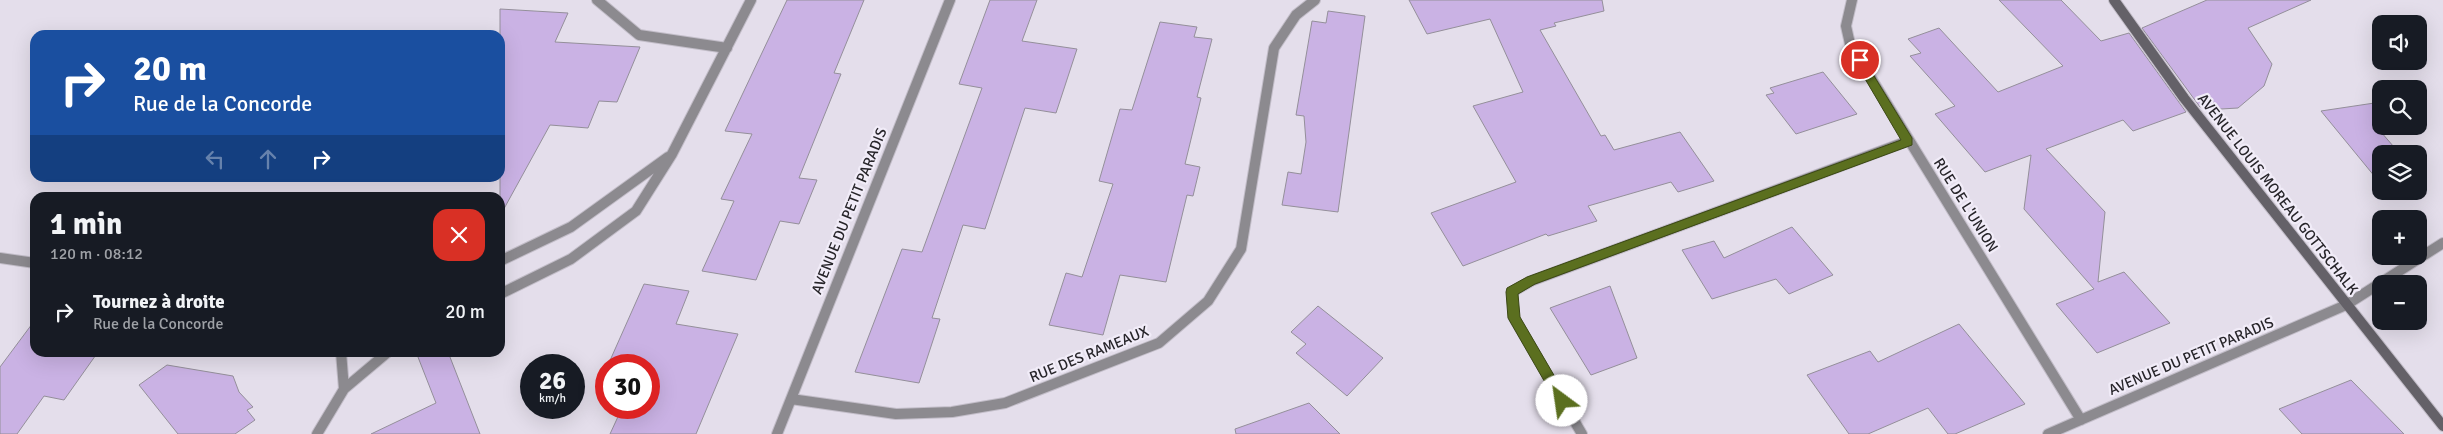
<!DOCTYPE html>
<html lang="fr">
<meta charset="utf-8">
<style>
:root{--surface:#171b24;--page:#20242c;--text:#f1f3f6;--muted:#9ea1a6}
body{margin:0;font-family:Signika,sans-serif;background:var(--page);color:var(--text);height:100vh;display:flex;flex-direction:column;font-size:19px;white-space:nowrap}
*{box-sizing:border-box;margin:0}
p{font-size:16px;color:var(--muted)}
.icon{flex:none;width:28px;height:28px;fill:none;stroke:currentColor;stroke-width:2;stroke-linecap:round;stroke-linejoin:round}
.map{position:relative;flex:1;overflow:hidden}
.panel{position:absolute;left:30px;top:192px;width:475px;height:165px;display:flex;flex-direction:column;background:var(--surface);border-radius:15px;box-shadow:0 5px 20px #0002}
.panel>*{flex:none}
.guide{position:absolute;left:30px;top:30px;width:475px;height:152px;border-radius:15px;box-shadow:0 5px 20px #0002;background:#1a4fa0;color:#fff;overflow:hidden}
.tools{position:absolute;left:2372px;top:15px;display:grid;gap:10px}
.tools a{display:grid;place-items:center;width:55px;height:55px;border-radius:10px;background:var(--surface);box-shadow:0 5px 20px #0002;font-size:25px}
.speed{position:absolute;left:520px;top:354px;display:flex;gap:10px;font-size:25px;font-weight:700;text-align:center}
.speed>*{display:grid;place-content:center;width:65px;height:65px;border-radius:50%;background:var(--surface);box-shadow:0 5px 20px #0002;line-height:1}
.speed small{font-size:12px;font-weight:400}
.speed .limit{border:8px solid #d22;background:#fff;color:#111}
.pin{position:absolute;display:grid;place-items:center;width:42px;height:42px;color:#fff;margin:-21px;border:2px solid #fff;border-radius:50%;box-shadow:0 1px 5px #0007}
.me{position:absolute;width:55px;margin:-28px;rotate:329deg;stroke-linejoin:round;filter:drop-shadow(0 0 4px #0008)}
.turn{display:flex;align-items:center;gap:18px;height:105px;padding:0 20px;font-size:22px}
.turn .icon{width:65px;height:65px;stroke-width:2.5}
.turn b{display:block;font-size:35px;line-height:42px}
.lanes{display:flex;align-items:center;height:48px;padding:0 20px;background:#0003;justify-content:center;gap:25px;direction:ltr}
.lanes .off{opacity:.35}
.round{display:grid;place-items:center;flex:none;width:52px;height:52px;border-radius:15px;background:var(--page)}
.summary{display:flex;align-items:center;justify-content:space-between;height:85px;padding:0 20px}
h1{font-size:30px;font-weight:800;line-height:38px}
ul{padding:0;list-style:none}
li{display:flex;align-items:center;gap:15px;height:70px;padding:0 20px}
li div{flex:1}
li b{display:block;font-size:19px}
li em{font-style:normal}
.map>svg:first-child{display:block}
</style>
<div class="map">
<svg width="2443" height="434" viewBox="0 0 2443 434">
<rect width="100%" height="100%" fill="#e4deeb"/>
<path fill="#cab2e4" stroke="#948f9a" d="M 787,0 L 864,0 L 834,73 L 841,74 L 799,178 L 817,180 L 799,224 L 780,221 L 756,280 L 702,271 L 734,201 L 721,199 L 752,134 L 725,131 Z
M 990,0 L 1037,0 L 1022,41 L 1077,49 L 1056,113 L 1025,108 L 985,229 L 963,225 L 932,318 L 940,319 L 919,383 L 855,372 L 902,249 L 922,252 L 982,88 L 959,84 Z
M 1409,0 L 1602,0 L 1604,11 L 1554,23 L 1556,26 L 1540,30 L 1601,136 L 1605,135 L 1614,150 L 1680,132 L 1714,181 L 1678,192 L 1671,182 L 1588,206 L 1597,221 L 1548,236 L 1546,234 L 1463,266 L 1431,213 L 1516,182 L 1473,106 L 1523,92 L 1490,19 L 1427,34 Z
M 1999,0 L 2061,0 L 2101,41 L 2129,33 L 2186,112 L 2133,131 L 2123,120 L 2046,149 L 2105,212 L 2098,282 L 2124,272 L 2170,323 L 2097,353 L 2056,304 L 2094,289 L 2024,209 L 2031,155 L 1985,172 L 1935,114 L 1955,106 L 1910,56 L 1921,53 L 1908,39 L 1939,28 L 1998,92 L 2063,66 Z
M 2207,0 L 2311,0 L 2248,28 L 2272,64 L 2264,86 L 2238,108 L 2221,109 L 2213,102 L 2200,107 L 2142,28 Z
M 500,9 L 568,13 L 555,42 L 640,47 L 617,102 L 599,101 L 588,128 L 550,125 L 500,216 Z
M 1328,11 L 1365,16 L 1338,212 L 1282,205 L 1288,172 L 1301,174 L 1306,142 L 1304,116 L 1296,115 L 1312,21 L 1326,23 Z
M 1160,22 L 1197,27 L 1194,37 L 1212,39 L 1197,97 L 1201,98 L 1185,164 L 1200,167 L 1193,196 L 1187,195 L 1166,282 L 1120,275 L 1103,335 L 1049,325 L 1066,273 L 1082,277 L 1113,184 L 1099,181 L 1120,109 L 1132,110 Z
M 1823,72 L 1857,114 L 1796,134 L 1766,95 L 1774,93 L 1770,88 Z
M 2381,102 L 2381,132 L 2400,154 L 2381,154 L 2380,183 L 2321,111 Z
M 1792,227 L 1833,275 L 1789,294 L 1776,279 L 1712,299 L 1682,250 L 1714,241 L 1724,258 Z
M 644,284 L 689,291 L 676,324 L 738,334 L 696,434 L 610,434 L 622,408 L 649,408 L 649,365 L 608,365 Z
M 1610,286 L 1637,358 L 1591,375 L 1550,308 Z
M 1318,306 L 1383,358 L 1347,396 L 1296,353 L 1306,344 L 1291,332 Z
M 35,320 L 35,352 L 98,352 L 64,400 L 44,396 L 17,434 L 0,434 L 0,367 Z
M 1959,324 L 2025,404 L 1955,434 L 1948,434 L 1928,408 L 1868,434 L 1849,434 L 1807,375 L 1870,351 L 1878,362 Z
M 416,352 L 448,352 L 480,434 L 371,434 L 436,403 Z
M 167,365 L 233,376 L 239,392 L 253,407 L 247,410 L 255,420 L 235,434 L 178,434 L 139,385 Z
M 2351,380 L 2404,434 L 2302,434 L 2279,409 Z
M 1309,403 L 1340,434 L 1236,434 L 1235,429 Z"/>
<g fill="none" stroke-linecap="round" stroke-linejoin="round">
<defs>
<path id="minor" d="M 597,0 L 639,35 L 727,48
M 1852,0 L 1846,26 L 1850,44 L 2081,420
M 0,258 L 35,263
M 500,261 L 571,227 L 668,157
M 500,294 L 571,259 L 636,211 L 672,154 L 751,0
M 341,352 L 344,389
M 791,399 L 896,414 L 952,412 L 1005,403 L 1159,343 L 1208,301 L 1241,249 L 1274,48 L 1296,15 L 1315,0
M 317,434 L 344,389 L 388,352
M 777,434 L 950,0
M 1582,434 L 1514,318 L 1512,292 L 1531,281 L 1908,141
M 2048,434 L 2346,305 L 2443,243"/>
<path id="secondary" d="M 2114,0 L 2184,98 L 2443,426"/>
</defs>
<use href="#minor" stroke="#c2bdc8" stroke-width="12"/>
<use href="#secondary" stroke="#c2bdc8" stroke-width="12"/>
<use href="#minor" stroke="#8c8a8f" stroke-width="10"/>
<use href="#secondary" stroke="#646168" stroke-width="10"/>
</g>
<path fill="#5b6f1f" stroke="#3b4814" d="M 1860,56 L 1863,58 L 1912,138 L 1912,145 L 1535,284 L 1518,294 L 1520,317 L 1569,401 L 1567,405 L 1558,405 L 1508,318 L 1506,292 L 1507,288 L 1527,277 L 1901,140 L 1854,60 Z"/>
<g text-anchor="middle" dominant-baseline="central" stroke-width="4.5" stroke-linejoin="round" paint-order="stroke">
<g font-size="15" fill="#27252a" stroke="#f1ecf8">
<text transform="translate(2278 194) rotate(52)">AVENUE LOUIS MOREAU GOTTSCHALK</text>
<text transform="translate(1966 205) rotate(58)">RUE DE L'UNION</text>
<text transform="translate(849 211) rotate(-68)">AVENUE DU PETIT PARADIS</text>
<text transform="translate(1089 354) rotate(-22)">RUE DES RAMEAUX</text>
<text transform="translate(2191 356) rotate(-23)">AVENUE DU PETIT PARADIS</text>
</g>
</g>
</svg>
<div class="tools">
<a><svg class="icon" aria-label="sound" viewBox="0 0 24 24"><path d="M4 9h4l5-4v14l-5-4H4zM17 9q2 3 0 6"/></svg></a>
<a><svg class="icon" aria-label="search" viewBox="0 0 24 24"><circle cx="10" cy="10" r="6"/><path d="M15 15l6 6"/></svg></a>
<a><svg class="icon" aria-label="layers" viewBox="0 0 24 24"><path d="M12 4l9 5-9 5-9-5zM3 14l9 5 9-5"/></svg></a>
<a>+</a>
<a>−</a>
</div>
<div class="speed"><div>26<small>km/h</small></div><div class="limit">30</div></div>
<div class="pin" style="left:1860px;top:60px;background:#d93025"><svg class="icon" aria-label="arrive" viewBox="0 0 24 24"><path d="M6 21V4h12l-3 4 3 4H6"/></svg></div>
<svg class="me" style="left:1562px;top:401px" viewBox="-20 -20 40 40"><circle r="19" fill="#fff"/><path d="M0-13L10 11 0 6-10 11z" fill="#5b6f1f"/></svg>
<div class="guide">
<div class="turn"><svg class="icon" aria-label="right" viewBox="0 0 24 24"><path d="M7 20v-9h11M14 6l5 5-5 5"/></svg><div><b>20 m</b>Rue de la Concorde</div></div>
<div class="lanes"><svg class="icon off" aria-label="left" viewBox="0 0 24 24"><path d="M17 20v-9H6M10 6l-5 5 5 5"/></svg><svg class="icon off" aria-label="ahead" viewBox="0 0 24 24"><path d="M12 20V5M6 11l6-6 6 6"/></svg><svg class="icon" aria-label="right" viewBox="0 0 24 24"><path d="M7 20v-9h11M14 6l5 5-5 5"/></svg></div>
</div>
<section class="panel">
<div class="summary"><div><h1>1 min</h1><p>120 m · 08:12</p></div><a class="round" style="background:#d93025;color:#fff"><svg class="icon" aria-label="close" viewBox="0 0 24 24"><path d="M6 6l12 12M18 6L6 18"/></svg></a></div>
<ul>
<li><svg class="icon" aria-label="right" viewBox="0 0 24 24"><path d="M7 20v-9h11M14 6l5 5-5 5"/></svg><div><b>Tournez à droite</b><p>Rue de la Concorde</p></div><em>20 m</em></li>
</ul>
</section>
</div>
